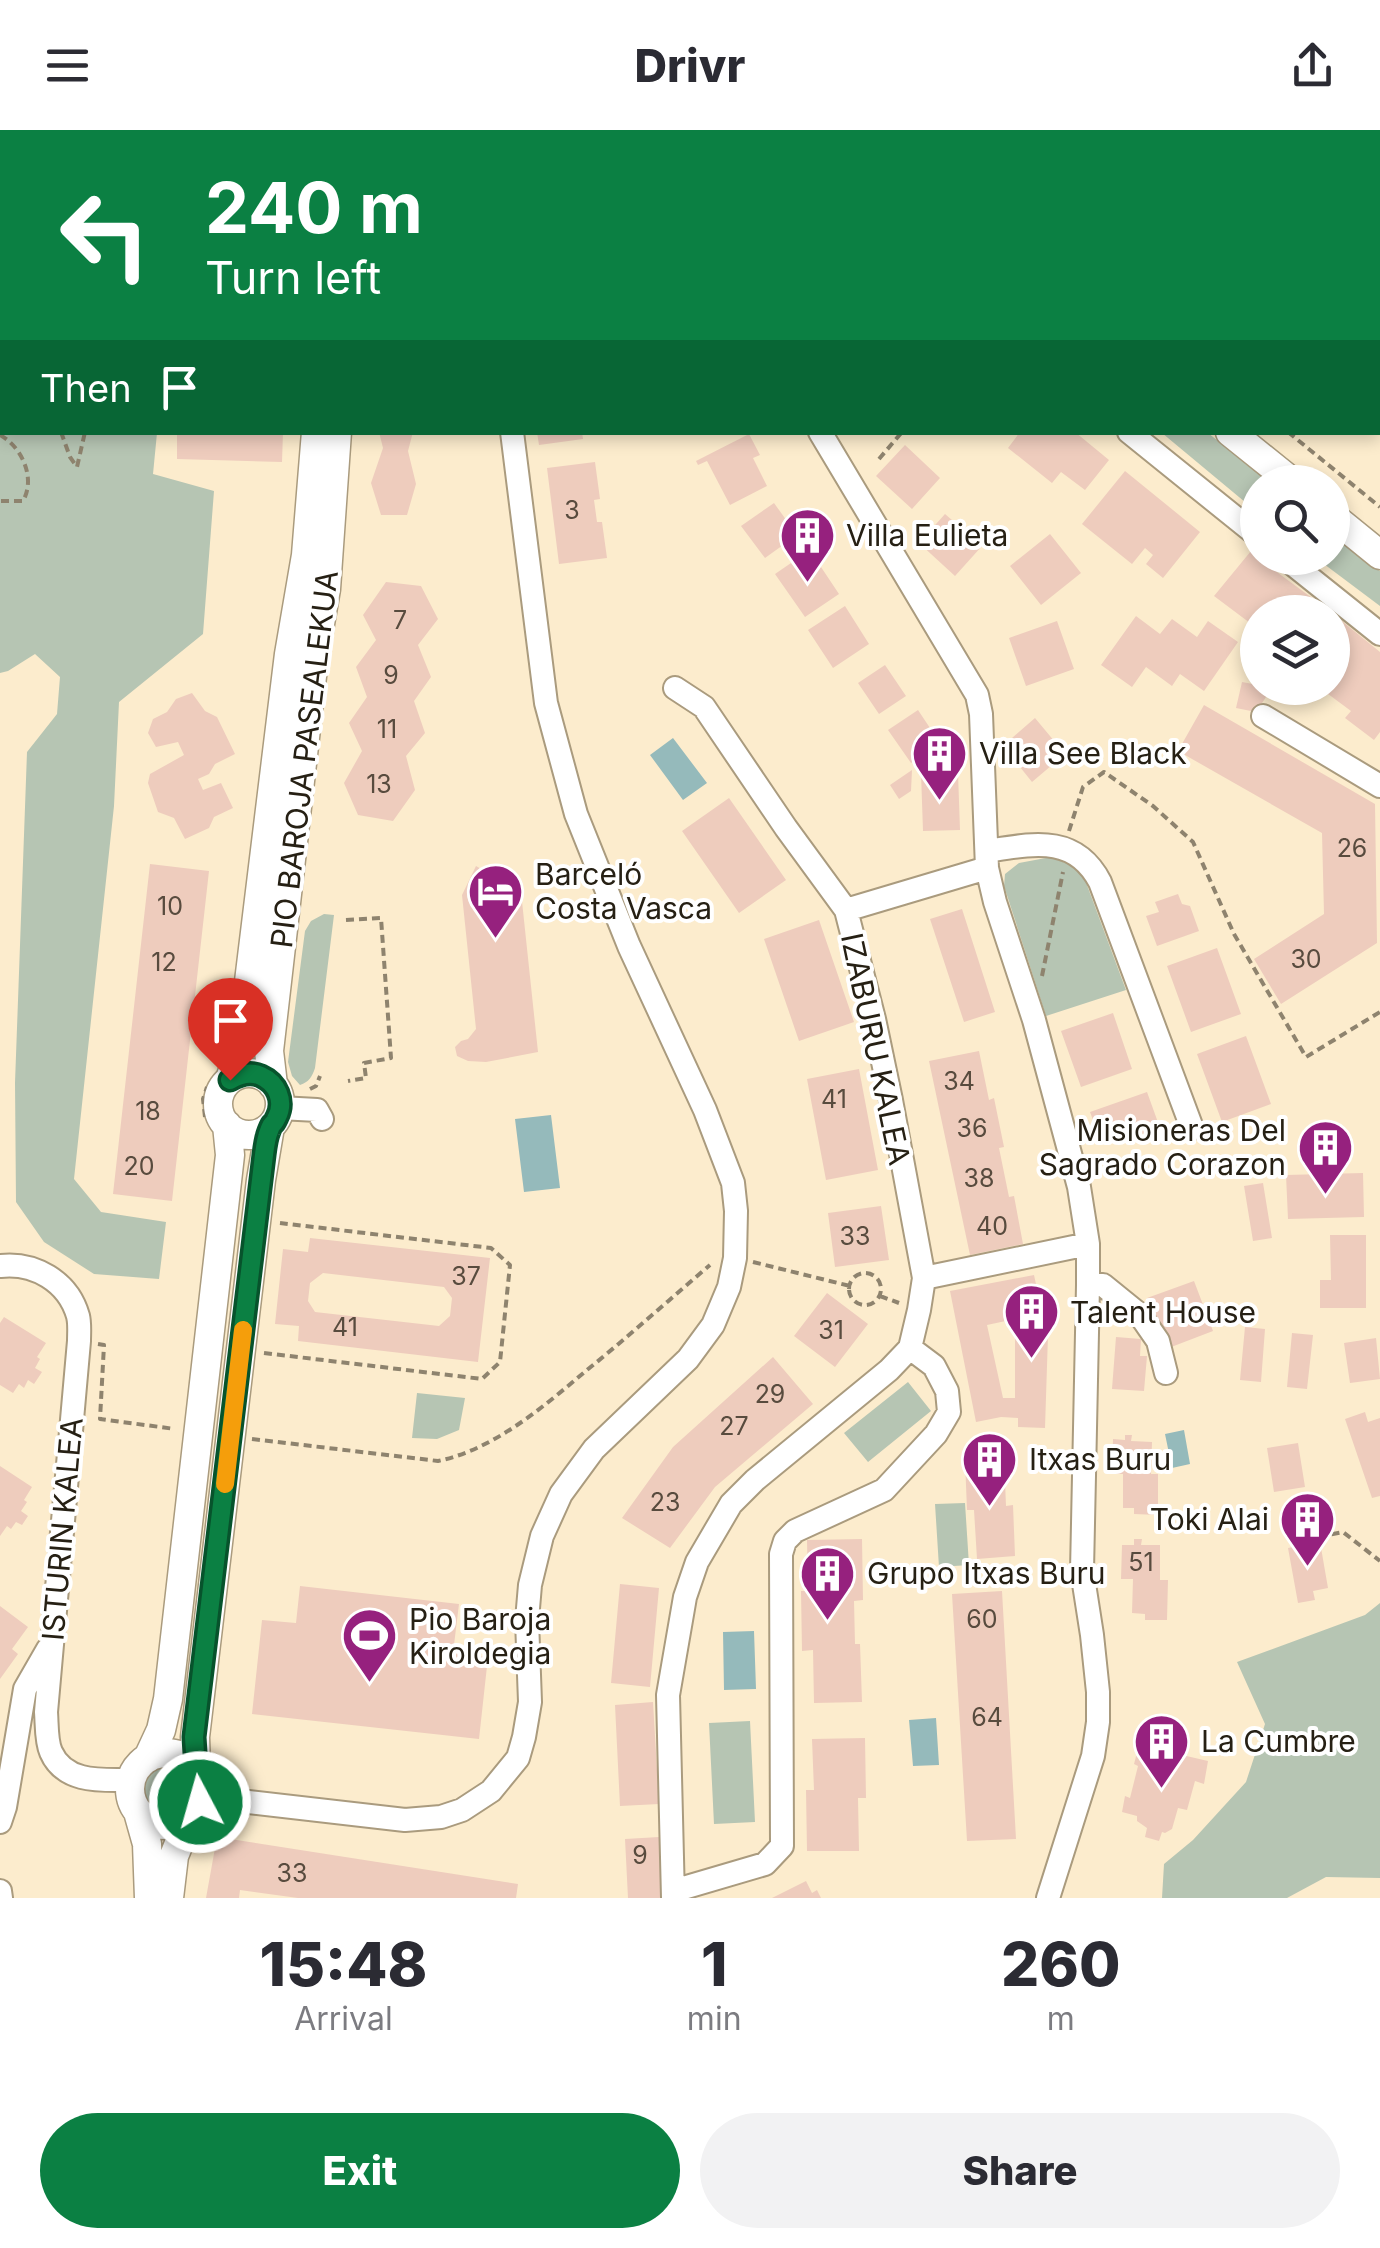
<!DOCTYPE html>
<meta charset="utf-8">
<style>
:root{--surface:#fff;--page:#f2f2f3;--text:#2b2b33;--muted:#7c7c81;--accent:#0b8043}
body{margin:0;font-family:Inter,sans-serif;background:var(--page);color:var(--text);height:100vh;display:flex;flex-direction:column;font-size:38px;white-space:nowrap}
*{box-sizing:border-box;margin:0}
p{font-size:32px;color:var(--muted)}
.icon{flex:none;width:55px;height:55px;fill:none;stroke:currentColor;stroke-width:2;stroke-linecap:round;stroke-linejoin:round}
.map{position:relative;height:1768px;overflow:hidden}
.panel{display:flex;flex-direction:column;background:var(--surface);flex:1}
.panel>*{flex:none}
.top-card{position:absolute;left:0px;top:0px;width:1380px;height:305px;box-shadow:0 5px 15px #0003;background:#0b8043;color:#fff;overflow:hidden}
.fabs{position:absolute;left:1240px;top:335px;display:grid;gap:20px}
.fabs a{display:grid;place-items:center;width:110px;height:110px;border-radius:50%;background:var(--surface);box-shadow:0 5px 15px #0003;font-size:50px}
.pin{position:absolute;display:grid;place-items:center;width:85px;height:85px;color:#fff;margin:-102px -42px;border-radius:50% 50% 50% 0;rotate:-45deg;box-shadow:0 0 10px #0007}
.pin .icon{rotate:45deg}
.me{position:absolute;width:110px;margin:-55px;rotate:354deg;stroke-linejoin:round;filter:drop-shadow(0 0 8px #0008)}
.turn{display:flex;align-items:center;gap:35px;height:210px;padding:0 40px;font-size:45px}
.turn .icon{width:130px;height:130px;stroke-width:2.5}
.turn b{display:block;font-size:70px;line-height:85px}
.then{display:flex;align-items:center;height:95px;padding:0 40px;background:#0003;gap:20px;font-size:38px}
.eta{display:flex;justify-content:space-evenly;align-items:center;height:170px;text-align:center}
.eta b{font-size:60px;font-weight:800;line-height:70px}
.cta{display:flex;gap:20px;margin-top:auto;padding:20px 40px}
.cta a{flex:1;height:115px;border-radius:60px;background:var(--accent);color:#fff;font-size:40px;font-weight:800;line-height:115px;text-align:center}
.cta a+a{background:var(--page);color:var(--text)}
header{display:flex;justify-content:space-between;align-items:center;height:130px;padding:0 40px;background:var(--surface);font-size:45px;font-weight:800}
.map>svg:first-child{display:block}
</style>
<header><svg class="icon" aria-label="menu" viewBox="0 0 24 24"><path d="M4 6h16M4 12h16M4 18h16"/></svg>Drivr<svg class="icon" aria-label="share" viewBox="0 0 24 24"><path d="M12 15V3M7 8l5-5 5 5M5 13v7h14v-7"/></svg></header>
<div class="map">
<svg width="1380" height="1768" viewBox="0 0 1380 1768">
<rect width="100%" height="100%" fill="#fceccd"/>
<path fill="#b6c5b3" d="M 0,0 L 257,0 L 258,2 L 2,2 L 2,302 L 157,303 L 153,344 L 214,361 L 203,504 L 119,572 L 114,676 L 74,1049 L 101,1082 L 166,1092 L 159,1149 L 94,1144 L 44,1112 L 16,1072 L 15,953 L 27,622 L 57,584 L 60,547 L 35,524 L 8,541 L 0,543 Z
M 1162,303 L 1208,303 L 1270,352 L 1258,352 L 1257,382 Z
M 1333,403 L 1380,441 L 1380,476 L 1316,428 L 1332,428 Z
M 1051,727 L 1073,736 L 1084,747 L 1126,860 L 1046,886 L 1004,756 L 1005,744 L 1019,733 Z
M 324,784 L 334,785 L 315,938 C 312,947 309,952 300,955 L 292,946 L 288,932 L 305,801 L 311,791 Z
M 908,1252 L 931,1281 L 868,1332 L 844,1303 Z
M 417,1263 L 465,1268 L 459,1300 L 437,1309 L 412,1308 Z
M 965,1373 L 969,1435 L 939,1437 L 935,1374 Z
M 1380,1473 L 1380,1748 L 1326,1747 L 1287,1768 L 1162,1768 L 1164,1734 L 1193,1710 L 1246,1652 L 1265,1594 L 1237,1532 L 1365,1485 Z
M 750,1591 L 755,1692 L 714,1694 L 709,1593 Z
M144 1659a23 23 0 1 1 46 0a23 23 0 1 1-46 0Z"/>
<path fill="#95babb" d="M 1175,0 L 1380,0 L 1380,168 L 1378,167 L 1378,2 L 1177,2 Z
M 673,608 L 707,653 L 683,670 L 650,625 Z
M 551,985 L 560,1058 L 524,1062 L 515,989 Z
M 1184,1300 L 1190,1334 L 1172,1338 L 1165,1304 Z
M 754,1501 L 756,1559 L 724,1560 L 723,1502 Z
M 936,1588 L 939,1635 L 913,1636 L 909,1590 Z"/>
<path fill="#eeccbd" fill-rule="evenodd" d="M 177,302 L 283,302 L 282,332 L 177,329 Z
M 379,302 L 413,302 L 408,321 L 416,354 L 407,385 L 381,385 L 371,353 L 383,318 Z
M 537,302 L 582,302 L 583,309 L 539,315 Z
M 1020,302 L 1075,302 L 1109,330 L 1085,360 L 1061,342 L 1052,353 L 1008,318 Z
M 749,304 L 760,325 L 753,328 L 767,356 L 730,375 L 707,331 L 698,335 L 696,331 Z
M 905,315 L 940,348 L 912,379 L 876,346 Z
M 595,332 L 600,369 L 594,370 L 597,392 L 602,392 L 607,428 L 559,434 L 547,338 Z
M 1125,341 L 1200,402 L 1163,448 L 1146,434 L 1153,425 L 1145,418 L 1132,434 L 1082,394 Z
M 774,373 L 797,405 L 765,428 L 741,396 Z
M 945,384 L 982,416 L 955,446 L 919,413 Z
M 1050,404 L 1081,443 L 1041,475 L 1010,436 Z
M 1251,421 L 1258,428 L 1331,482 L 1258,482 L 1258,499 L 1214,466 Z
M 813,425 L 839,464 L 805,487 L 775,444 L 791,433 L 795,438 Z
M 386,452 L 421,456 L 438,489 L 418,515 L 431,547 L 414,571 L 425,603 L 406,626 L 415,660 L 393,691 L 358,685 L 344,653 L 362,621 L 349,593 L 367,567 L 356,537 L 376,510 L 363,485 Z
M 845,476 L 869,514 L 833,538 L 808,500 Z
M 1332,483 L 1380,522 L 1380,602 L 1374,610 L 1345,588 L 1351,581 L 1320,558 L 1332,558 Z
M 1136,486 L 1160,504 L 1172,489 L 1197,507 L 1208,491 L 1238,512 L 1204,561 L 1180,544 L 1172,556 L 1146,537 L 1132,557 L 1101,535 Z
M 1057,491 L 1074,539 L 1026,556 L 1009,508 Z
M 885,535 L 906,566 L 879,584 L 858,553 Z
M 1242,552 L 1258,555 L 1258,558 L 1265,558 L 1266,567 L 1256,582 L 1236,578 Z
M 192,563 L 205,581 L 217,587 L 235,624 L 215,634 L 209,644 L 198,649 L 203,660 L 221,653 L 233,678 L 214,687 L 209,698 L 185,709 L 174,688 L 158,682 L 148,653 L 150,644 L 184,625 L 178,612 L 156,617 L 148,603 L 153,589 L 167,582 L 176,569 Z
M 1204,575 L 1375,674 L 1377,813 L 1281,874 L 1254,829 L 1324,784 L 1322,703 L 1178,621 Z
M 918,580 L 930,598 L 922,602 L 933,619 L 911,633 L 888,600 Z
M 1035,588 L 1065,624 L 1032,652 L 1008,622 L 1017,614 L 1012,608 Z
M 912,640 L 911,661 L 899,669 L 890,655 Z
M 921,643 L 958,643 L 960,700 L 923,701 Z
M 729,668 L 786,750 L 739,783 L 682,701 Z
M 150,734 L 209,741 L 172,1071 L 113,1064 Z
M 476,736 L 521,762 L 538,922 L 486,932 L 468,931 L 457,926 L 455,917 L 461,911 L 468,909 L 476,899 L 462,765 Z
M 1178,764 L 1182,774 L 1190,776 L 1199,801 L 1157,816 L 1146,786 L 1159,782 L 1155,772 Z
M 962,779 L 995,882 L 964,892 L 930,789 Z
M 819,790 L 854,892 L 799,911 L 764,809 Z
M 1217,818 L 1241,884 L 1191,902 L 1167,836 Z
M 1113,883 L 1132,939 L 1081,957 L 1061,901 Z
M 1246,906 L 1271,974 L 1222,992 L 1197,924 Z
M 979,921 L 989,970 L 994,968 L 1004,1017 L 999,1018 L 1009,1067 L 1014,1066 L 1023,1114 L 970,1125 L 929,931 Z
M 859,939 L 878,1040 L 826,1050 L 807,949 Z
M 1147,962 L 1160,998 L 1125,1010 L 1121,998 L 1099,1006 L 1090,982 Z
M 1363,1043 L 1364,1087 L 1288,1089 L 1286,1045 Z
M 1263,1053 L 1272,1108 L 1253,1111 L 1244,1056 Z
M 881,1076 L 889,1130 L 835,1137 L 828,1083 Z
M 1330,1105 L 1366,1105 L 1366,1178 L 1320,1178 L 1320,1150 L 1331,1150 Z
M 310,1108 L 490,1128 L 478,1232 L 298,1211 L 299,1196 L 275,1194 L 283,1119 L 308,1122 ZM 323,1143 L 444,1157 L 452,1168 L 450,1186 L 439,1196 L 315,1182 L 308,1171 L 310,1153 Z
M 1034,1145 L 1039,1168 L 1032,1170 L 1033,1174 L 1049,1174 L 1045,1298 L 1018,1297 L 1018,1288 L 1001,1287 L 976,1292 L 950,1161 ZM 1015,1189 L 1015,1268 L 1003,1268 L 987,1195 Z
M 1194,1151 L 1213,1201 L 1166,1219 L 1147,1168 Z
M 827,1163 L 868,1194 L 835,1237 L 794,1206 Z
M 4,1187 L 46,1213 L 37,1227 L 40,1229 L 35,1238 L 42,1242 L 34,1254 L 28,1250 L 24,1258 L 19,1254 L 13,1263 L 0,1255 L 0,1193 Z
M 1245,1197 L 1265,1199 L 1261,1252 L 1240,1250 Z
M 1292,1203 L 1313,1205 L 1307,1259 L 1287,1257 Z
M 1116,1207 L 1141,1209 L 1140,1226 L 1147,1226 L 1144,1261 L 1112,1259 Z
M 1376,1208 L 1380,1249 L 1350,1253 L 1344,1213 Z
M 773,1227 L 813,1274 L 715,1357 L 670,1418 L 622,1388 L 673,1317 Z
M 1365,1282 L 1368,1292 L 1380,1288 L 1380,1366 L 1372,1368 L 1345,1289 Z
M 1125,1305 L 1132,1305 L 1131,1311 L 1152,1312 L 1151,1344 L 1158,1344 L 1158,1385 L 1134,1384 L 1134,1378 L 1123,1378 L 1123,1344 L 1112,1344 L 1113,1309 L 1125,1310 Z
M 1298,1313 L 1305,1357 L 1274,1362 L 1267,1318 Z
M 1004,1327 L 1006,1376 L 1013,1375 L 1015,1426 L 977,1429 L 974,1380 L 967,1380 L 965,1330 Z
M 0,1336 L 32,1357 L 24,1370 L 27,1372 L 21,1381 L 28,1386 L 22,1395 L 16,1392 L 11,1399 L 7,1396 L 0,1406 Z
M 862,1409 L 863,1470 L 854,1471 L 855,1514 L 860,1514 L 862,1572 L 814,1573 L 813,1520 L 802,1521 L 801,1461 L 808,1461 L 807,1410 Z
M 1134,1409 L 1142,1409 L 1141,1415 L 1160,1415 L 1160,1450 L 1168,1450 L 1167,1490 L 1145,1490 L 1145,1484 L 1132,1483 L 1133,1449 L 1121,1449 L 1122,1415 L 1134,1415 Z
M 1320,1412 L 1328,1458 L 1313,1461 L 1315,1470 L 1298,1473 L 1288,1418 Z
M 620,1454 L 659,1458 L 650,1557 L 611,1553 Z
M 300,1456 L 459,1474 L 453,1523 L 488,1527 L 479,1609 L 252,1584 L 262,1490 L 296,1493 Z
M 1002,1461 L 1016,1709 L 967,1711 L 952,1464 Z
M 0,1476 L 28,1497 L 12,1519 L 18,1524 L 0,1549 Z
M 653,1572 L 659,1674 L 620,1676 L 615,1575 Z
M 865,1608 L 866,1668 L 858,1668 L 859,1721 L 807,1721 L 806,1660 L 814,1660 L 812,1609 Z
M 1139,1615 L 1208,1631 L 1204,1654 L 1195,1651 L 1187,1680 L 1178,1678 L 1172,1699 L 1165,1703 L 1162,1702 L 1159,1711 L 1145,1707 L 1147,1698 L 1137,1691 L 1137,1686 L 1122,1682 L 1125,1666 L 1130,1668 L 1138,1636 L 1134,1634 Z
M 217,1707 L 518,1754 L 516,1768 L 298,1768 L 240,1760 L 239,1768 L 206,1768 Z
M 659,1707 L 662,1768 L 628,1768 L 625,1709 Z
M 806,1751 L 812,1763 L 817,1760 L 821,1768 L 772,1768 Z"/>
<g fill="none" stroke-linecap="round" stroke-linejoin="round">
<defs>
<path id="minor" d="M 757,0 L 761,2
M 826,0 L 827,2
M 610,2 L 613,0
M 820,302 L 977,565 L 981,584 L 987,738 L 995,772 L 1034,890 L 1079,1057 L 1088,1114 L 1088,1155 L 1082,1441 L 1092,1505 L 1098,1562 L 1098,1592 L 1093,1626 L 1048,1768
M 1129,302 L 1258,406
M 1285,428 L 1380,504
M 1263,586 L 1380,656
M 987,721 C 1033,714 1075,704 1100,752 L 1192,998
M 846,780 L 987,738
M 280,978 L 317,980 L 322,989
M 0,1136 C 34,1132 68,1151 78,1186 C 80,1194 79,1203 79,1211 L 46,1582 C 47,1594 46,1611 51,1622 C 65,1654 103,1650 131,1650
M 924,1148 L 1088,1114
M 1088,1155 L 1103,1155 L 1140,1185 L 1158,1211 L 1166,1243
M 202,1664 L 223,1669 L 405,1690 L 441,1687 L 462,1680 L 491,1661 L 518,1628 L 524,1607 L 530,1572 L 527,1490 L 530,1455 L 542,1406 L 561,1364 L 594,1319 L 688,1229 L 713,1195 L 729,1157 L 735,1128 L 736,1081 L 733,1053 L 705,980 L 629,816 L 576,684 L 546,573 L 512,302
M 0,1692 L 5,1677 L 25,1559 L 48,1519
M 0,1761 L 1,1768
M 673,1761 L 765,1734 L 782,1716 L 781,1424 L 785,1411 L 795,1401 L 884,1360 L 936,1304 L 949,1282 L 947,1261 L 934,1236 L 910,1218
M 673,1768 L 668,1565 L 685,1467 L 697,1432 L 731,1374 L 755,1350 L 889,1240 L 910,1218 L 919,1180 L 924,1148 L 891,970 L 874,889 L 846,780 L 786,698 L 704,577 L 675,558"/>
<path id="major" d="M 277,0 L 277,2
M 301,0 L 302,2
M 892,0 L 894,2
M 1230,302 L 1292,352
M 1332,386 L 1380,425
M218 974a31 31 0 1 1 62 0a31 31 0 1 1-62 0Z
M 230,949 L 241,917 L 289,524 L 306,425 L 316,302
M 273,955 L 269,921 L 314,529 L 326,459 L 337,302
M130 1659a36 36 0 1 1 72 0a36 36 0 1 1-72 0Z
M 148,1628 L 161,1600 L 168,1569 L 230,1025 L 227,995
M 196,1639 L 195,1607 L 261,1050 L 270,997
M 138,1682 L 147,1714 L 149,1768
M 169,1768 L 174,1726 L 190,1686"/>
</defs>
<use href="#minor" stroke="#aa9b7e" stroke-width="26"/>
<use href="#major" stroke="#aa9b7e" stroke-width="31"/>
<path stroke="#8e836e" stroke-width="4" stroke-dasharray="8 5" stroke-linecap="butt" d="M 65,0 L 69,2
M 936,0 L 938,2
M 387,2 L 388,0
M 0,23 L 2,24
M 0,83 L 2,82
M 0,267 L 2,267
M 61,302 L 70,327 L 77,337 L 85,302
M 1288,302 L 1380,377
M 0,305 C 22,317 36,348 23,371 L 0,371
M 879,329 L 902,302
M 1069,701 L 1083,657 L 1104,642 L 1153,676 L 1193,712 L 1234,804 L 1306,927 L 1380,882
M 346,790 L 381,788 L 391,928 L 364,933 L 366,948 L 348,951
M 1042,846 L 1063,742
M 310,959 L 316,956 L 320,946
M 205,987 L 203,969 L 207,957
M 753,1132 L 850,1156
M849 1159a16 16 0 1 1 32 0a16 16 0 1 1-32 0Z
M 880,1166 L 899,1173
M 98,1214 L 104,1215 L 100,1289 L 175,1299
M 264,1223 L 482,1249 L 500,1232 L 510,1135 L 491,1118 L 280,1093
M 252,1309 L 438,1331 C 495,1319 543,1277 587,1240 C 629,1206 669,1170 710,1135
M 1306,1409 L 1343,1402 L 1380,1431"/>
<use href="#minor" stroke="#fff" stroke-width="22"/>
<use href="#major" stroke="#fff" stroke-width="28"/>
</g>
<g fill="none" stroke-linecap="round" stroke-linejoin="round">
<defs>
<path id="route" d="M 200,1672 L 202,1655 L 196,1639 L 194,1607 L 264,1025 C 265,1017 266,1008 269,1001 C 274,988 271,1000 277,987 C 285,971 277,953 261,946 C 250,941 240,944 230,950"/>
</defs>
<use href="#route" stroke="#07532c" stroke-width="25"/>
<use href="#route" stroke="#0b8043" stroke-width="18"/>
<path stroke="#f59e0b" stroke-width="18" d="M 225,1354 L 243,1200"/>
</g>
<defs>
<symbol id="building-pin" viewBox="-11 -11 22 30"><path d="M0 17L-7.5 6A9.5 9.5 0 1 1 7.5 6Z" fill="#96217e" stroke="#fff"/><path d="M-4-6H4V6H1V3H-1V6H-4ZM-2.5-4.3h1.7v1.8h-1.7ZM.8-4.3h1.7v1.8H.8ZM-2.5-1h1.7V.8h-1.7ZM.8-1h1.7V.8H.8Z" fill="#fff"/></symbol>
<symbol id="hotel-pin" viewBox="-11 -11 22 30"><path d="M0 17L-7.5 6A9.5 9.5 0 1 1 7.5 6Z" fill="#96217e" stroke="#fff"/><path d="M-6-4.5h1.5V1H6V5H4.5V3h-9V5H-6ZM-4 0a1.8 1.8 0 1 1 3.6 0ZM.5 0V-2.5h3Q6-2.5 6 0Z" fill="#fff"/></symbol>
<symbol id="stadium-pin" viewBox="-11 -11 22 30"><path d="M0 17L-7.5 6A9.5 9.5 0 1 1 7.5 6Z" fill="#96217e" stroke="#fff"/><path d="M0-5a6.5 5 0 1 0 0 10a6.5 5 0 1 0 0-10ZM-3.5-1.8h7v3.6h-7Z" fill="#fff"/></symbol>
</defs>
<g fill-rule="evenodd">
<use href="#building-pin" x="776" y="374" width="63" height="86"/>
<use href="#building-pin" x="908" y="592" width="63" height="86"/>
<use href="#hotel-pin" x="464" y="730" width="63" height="86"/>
<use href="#building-pin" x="1294" y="986" width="63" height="86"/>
<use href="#building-pin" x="1000" y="1150" width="63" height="86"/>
<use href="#building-pin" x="958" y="1298" width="63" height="86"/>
<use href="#building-pin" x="1276" y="1358" width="63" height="86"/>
<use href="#building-pin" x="796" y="1412" width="63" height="86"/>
<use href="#stadium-pin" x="338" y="1474" width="63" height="86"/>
<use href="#building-pin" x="1130" y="1580" width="63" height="86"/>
</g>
<g text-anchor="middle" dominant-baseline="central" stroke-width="8" stroke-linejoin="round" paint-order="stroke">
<g font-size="25" fill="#584b3e">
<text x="572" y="380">3</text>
<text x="400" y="490">7</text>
<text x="391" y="545">9</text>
<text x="387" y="599">11</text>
<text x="379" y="654">13</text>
<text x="1352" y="718">26</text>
<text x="170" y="776">10</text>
<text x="1306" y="829">30</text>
<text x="164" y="832">12</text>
<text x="959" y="951">34</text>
<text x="834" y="969">41</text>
<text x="148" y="981">18</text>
<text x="972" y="998">36</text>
<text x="139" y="1036">20</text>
<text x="979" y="1048">38</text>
<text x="992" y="1096">40</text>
<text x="855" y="1106">33</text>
<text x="466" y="1146">37</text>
<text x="345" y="1197">41</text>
<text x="831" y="1200">31</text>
<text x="770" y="1264">29</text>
<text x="734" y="1296">27</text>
<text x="665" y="1372">23</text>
<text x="1141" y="1432">51</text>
<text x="982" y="1489">60</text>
<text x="987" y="1587">64</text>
<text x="640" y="1725">9</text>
<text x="292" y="1743">33</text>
</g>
<g font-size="30" fill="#262014" stroke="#fff" text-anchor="start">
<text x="846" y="405">Villa Eulieta</text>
<text x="979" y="623">Villa See Black</text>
<text x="535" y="744">Barceló<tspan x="535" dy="34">Costa Vasca</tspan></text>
<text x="1286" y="1000" text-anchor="end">Misioneras Del<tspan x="1286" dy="34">Sagrado Corazon</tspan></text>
<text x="1070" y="1182">Talent House</text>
<text x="1029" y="1329">Itxas Buru</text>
<text x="1269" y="1389" text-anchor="end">Toki Alai</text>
<text x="867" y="1443">Grupo Itxas Buru</text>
<text x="409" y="1489">Pio Baroja<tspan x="409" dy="34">Kiroldegia</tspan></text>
<text x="1201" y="1611">La Cumbre</text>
</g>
<g font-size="30" fill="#262014" stroke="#fff">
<text transform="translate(304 629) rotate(-83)">PIO BAROJA PASEALEKUA</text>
<text transform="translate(876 919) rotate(78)">IZABURU KALEA</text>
<text transform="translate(62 1399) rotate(-85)">ISTURIN KALEA</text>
</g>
</g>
</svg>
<div class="fabs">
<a><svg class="icon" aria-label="search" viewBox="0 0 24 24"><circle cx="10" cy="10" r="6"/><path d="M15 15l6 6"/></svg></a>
<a><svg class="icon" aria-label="layers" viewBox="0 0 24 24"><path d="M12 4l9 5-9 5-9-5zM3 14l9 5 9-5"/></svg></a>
</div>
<div class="pin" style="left:230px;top:950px;background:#d93025"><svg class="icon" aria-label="arrive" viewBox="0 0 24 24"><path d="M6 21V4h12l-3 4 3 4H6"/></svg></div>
<svg class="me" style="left:200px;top:1672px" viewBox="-20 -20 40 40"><circle r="17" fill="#0b8043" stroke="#fff" stroke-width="3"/><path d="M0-11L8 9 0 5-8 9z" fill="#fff"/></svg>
<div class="top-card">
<div class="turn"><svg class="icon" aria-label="left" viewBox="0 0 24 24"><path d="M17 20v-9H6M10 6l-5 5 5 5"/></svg><div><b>240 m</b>Turn left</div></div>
<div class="then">Then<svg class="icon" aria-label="arrive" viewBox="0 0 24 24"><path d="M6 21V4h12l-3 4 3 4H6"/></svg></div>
</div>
</div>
<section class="panel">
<div class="eta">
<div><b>15:48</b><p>Arrival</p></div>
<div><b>1</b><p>min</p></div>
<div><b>260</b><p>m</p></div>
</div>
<div class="cta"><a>Exit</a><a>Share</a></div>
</section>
